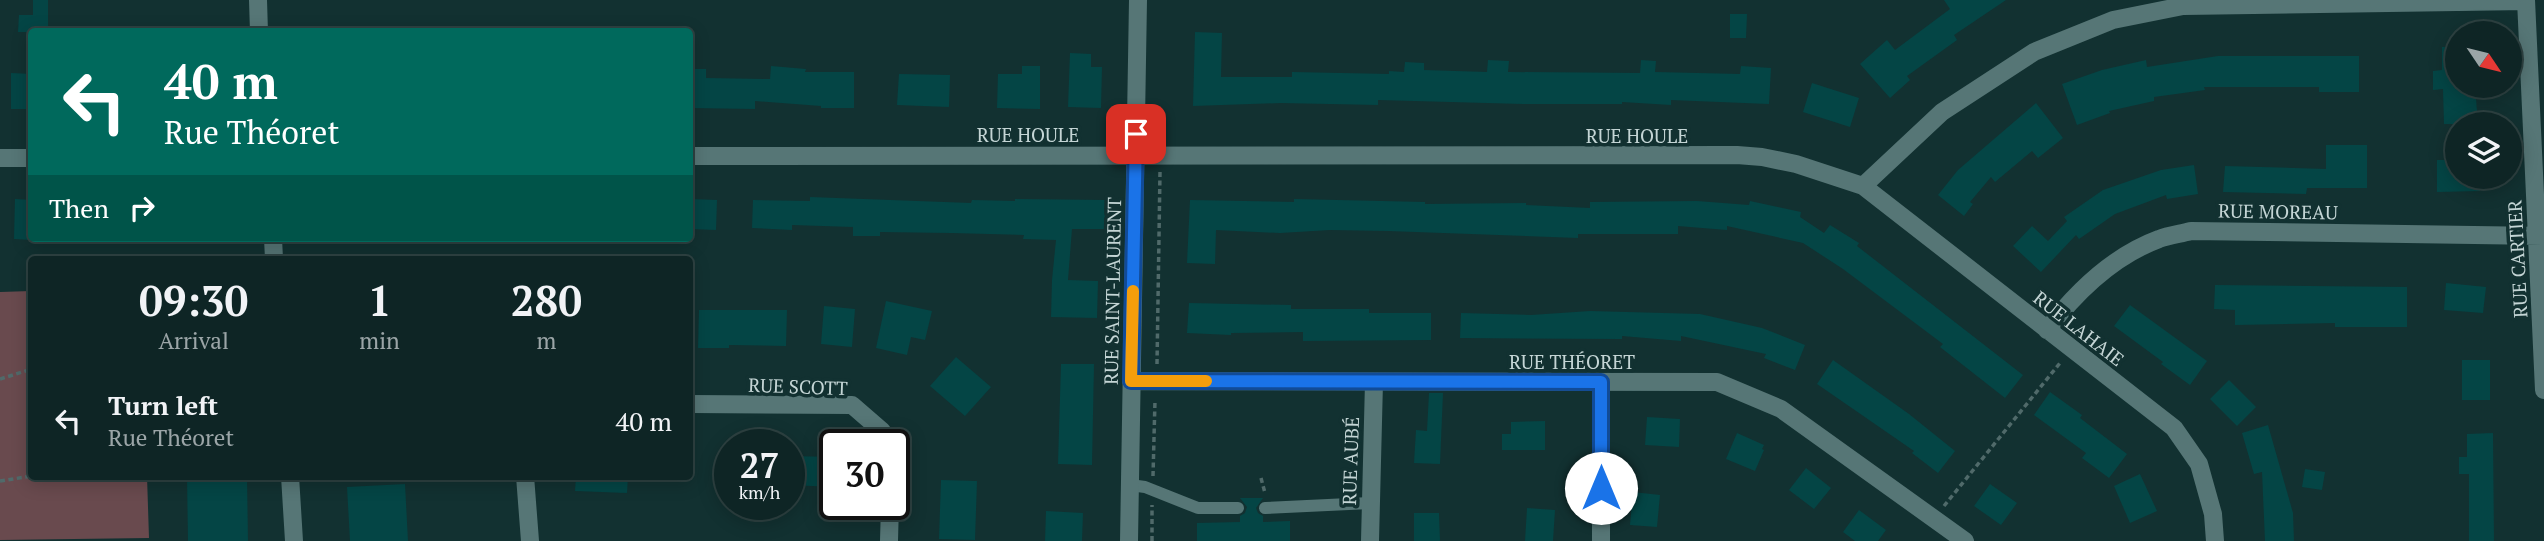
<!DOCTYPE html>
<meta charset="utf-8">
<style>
:root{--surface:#0e2525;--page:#172d2d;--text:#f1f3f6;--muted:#9ba5a7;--line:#2e4242}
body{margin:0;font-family:"PT Serif",serif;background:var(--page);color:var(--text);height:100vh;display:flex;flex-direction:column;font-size:26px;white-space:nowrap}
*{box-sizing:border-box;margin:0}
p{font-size:23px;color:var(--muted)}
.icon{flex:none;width:38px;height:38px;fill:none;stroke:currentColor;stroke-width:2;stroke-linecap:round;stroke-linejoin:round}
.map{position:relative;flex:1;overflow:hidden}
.panel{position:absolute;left:28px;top:256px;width:665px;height:224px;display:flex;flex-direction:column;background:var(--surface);border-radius:7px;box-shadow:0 4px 18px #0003,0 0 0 2px var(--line)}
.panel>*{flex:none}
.hud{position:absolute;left:28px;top:28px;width:665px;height:214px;border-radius:7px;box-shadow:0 4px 18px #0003,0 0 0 2px var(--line);background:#00695c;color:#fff;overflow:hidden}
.needle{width:46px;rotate:125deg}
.tools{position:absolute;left:2445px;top:21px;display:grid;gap:14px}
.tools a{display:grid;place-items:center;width:77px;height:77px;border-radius:50%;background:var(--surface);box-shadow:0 4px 18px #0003,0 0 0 2px var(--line);font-size:35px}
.speed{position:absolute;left:714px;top:429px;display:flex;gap:14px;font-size:35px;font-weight:700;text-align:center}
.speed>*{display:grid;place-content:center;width:91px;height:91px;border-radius:50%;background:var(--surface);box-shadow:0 4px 18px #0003,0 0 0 2px var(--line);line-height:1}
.speed small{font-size:18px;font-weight:400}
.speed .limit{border:4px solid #111;border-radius:10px;background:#fff;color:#111}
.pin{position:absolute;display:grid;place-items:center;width:60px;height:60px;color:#fff;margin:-30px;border-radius:14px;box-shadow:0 4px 10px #0006}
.me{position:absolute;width:77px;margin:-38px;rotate:0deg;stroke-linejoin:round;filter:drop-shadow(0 0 5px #0008)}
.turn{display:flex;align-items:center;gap:24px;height:147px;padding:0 21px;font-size:32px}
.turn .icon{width:91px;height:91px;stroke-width:2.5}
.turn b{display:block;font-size:49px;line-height:60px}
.then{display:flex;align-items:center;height:66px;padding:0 21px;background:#0003;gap:14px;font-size:26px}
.eta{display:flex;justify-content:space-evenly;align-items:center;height:119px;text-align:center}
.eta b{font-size:42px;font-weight:800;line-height:49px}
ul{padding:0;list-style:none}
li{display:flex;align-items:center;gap:21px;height:91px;padding:0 21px}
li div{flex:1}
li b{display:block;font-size:26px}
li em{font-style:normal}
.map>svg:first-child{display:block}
</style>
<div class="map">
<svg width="2544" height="541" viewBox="0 0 2544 541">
<rect width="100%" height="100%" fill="#123131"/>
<path fill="#694a4e" d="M 31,291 L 32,476 L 147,476 L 149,538 L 0,540 L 0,292 Z"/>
<path fill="#044545" d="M 33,0 L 48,0 L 48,32 L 18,32 L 19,15 L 33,15 Z
M 1944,0 L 2006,0 L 1954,35 L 1957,40 L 1907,76 L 1910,80 L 1890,98 L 1860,64 L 1887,40 L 1895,50 L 1950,9 Z
M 1730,14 L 1747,14 L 1746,38 L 1730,38 Z
M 1195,32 L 1222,33 L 1221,77 L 1292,77 L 1292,72 L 1389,74 L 1389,71 L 1404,72 L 1405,62 L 1424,63 L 1424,70 L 1487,72 L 1488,60 L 1509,61 L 1508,72 L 1640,73 L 1641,60 L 1656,61 L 1655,72 L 1740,74 L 1741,66 L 1771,68 L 1769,104 L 1671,100 L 1671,105 L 1622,102 L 1622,104 L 1523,104 L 1378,100 L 1378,105 L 1281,103 L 1193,106 Z
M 2442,47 L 2457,47 L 2457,86 L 2475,86 L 2478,124 L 2444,124 L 2443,89 L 2433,90 L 2433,71 L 2442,70 Z
M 1070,53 L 1091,54 L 1091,67 L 1102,67 L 1101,108 L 1068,107 Z
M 2218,56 L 2359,56 L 2359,92 L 2319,92 L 2319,87 L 2204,87 L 2205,90 L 2154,97 L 2154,101 L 2109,111 L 2110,113 L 2077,125 L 2062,84 L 2102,70 L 2146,60 L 2147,67 Z
M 771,66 L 806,69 L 805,72 L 854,72 L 854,108 L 821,108 L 821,106 L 755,101 L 755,109 L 690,108 L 690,69 L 706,69 L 706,78 L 770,79 Z
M 1022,66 L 1040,66 L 1040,109 L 997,108 L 998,74 L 1022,74 Z
M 11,73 L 32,74 L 32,109 L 11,109 Z
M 899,74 L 950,75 L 949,107 L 897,105 Z
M 1812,83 L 1859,98 L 1850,127 L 1803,112 Z
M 2036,103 L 2063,138 L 2038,158 L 2032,151 L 1995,182 L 1991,177 L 1970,202 L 1973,204 L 1964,216 L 1938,195 L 1958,170 Z
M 2326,145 L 2367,145 L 2367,188 L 2307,188 L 2306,194 L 2223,192 L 2225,166 L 2326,169 Z
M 2437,160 L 2457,160 L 2457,177 L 2480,177 L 2480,191 L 2437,192 Z
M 2194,165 L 2198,194 L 2167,199 L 2166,195 L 2115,214 L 2079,239 L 2076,235 L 2041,272 L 2013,246 L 2032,226 L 2048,241 L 2067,221 L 2064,217 L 2103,190 L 2161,170 Z
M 810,197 L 971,203 L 972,200 L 1015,201 L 1015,199 L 1106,200 L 1105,229 L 1072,229 L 1068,280 L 1098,281 L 1097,318 L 1051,317 L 1052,280 L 1056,240 L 1023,239 L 1024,235 L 951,233 L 880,232 L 880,236 L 853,236 L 853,227 L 792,225 L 792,230 L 752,228 L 753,200 L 810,201 Z
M 15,199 L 32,200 L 32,240 L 14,239 Z
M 690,199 L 717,200 L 716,230 L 690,229 Z
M 1294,199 L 1425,202 L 1425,204 L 1526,203 L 1526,205 L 1590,208 L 1590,202 L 1697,201 L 1749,205 L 1750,201 L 1801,212 L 1800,217 L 1824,233 L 1830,225 L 1859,243 L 1857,246 L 2023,375 L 2005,398 L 1940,347 L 1943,344 L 1843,269 L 1803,243 L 1727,226 L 1727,230 L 1678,226 L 1678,234 L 1578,234 L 1578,238 L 1388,231 L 1330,230 L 1280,233 L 1216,230 L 1215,264 L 1187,263 L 1190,200 L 1294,202 Z
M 2446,283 L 2486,287 L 2483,313 L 2444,310 Z
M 2215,285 L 2407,287 L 2407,327 L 2335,327 L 2335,323 L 2235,325 L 2235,310 L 2214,309 Z
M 886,301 L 932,311 L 925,340 L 911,337 L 907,355 L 876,348 Z
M 1189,303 L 1291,305 L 1291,309 L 1369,309 L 1369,313 L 1431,313 L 1431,340 L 1303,341 L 1303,332 L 1231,333 L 1231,335 L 1187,333 Z
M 2130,305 L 2207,361 L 2190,385 L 2161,364 L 2163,362 L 2114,326 Z
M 824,306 L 855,309 L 852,347 L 821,344 Z
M 699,310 L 787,310 L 786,346 L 729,345 L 729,348 L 698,348 Z
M 1590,311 L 1700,314 L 1762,328 L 1805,345 L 1795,370 L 1764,358 L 1766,354 L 1681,336 L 1681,341 L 1622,336 L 1622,339 L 1460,338 L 1461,313 L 1531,315 Z
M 956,357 L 991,387 L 965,416 L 930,386 Z
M 1833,360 L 1909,414 L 1955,451 L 1938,473 L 1912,453 L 1914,451 L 1817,384 Z
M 2462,360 L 2490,360 L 2490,400 L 2462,400 Z
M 1061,364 L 1094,364 L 1092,465 L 1058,464 Z
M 2229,380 L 2256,407 L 2237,426 L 2210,399 Z
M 2050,392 L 2082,415 L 2080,418 L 2127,454 L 2109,478 L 2082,458 L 2086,453 L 2034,415 Z
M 1429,393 L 1443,393 L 1440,464 L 1414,463 L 1416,430 L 1427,431 Z
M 1647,417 L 1680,419 L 1679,447 L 1645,445 Z
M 1545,421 L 1545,450 L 1502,450 L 1502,434 L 1511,434 L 1511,422 Z
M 2268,425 L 2293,513 L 2294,541 L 2265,541 L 2262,472 L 2254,474 L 2242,433 Z
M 1737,433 L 1764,445 L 1762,449 L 1764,450 L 1755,471 L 1726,459 Z
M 2493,433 L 2494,541 L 2469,541 L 2469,474 L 2459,474 L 2459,457 L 2467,457 L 2467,434 Z
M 789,456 L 835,457 L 835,487 L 789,485 Z
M 1806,468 L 1831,488 L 1814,509 L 1789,490 Z
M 2305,469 L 2325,472 L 2322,490 L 2302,487 Z
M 2140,474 L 2157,511 L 2130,523 L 2114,486 Z
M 187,476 L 247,476 L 248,541 L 188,541 Z
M 576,476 L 628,476 L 627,493 L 575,491 Z
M 941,480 L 977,481 L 975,540 L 939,539 Z
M 405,484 L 408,541 L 350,541 L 347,487 Z
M 1990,484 L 2017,503 L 2001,525 L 1974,506 Z
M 1633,492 L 1660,495 L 1657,527 L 1630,525 Z
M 1240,498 L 1263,498 L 1256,508 L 1258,513 L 1263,516 L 1263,522 L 1290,521 L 1290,541 L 1197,541 L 1197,523 L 1240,522 L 1240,516 L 1245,513 L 1247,507 Z
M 1527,508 L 1555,510 L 1553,541 L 1525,541 Z
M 1859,510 L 1886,530 L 1878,541 L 1855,541 L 1843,532 Z
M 1046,511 L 1083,513 L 1082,541 L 1045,541 Z
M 1414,513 L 1439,513 L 1440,541 L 1414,541 Z"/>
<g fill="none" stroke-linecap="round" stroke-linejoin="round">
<path stroke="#506a6a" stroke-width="3.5" stroke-dasharray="5 3.5" stroke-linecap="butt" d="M 1157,364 L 1160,172
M 0,379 L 32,369
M 1153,476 L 1155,400
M 1261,478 L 1265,493
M 0,481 L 32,476
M 1944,506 L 2060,363
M 1152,541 L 1152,505"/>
<path stroke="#567676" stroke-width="12" d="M 1130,485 L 1145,487 L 1198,508 L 1238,508
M 1265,508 L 1370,503"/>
<path stroke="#567676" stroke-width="18" d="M 258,0 L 259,32
M 2526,0 L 2544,390
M 690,156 L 1737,155 L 1762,157 L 1796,164 L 1863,186 L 2174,428 L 2199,464 L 2213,514 L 2215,541
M 0,158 L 32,158
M 1863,186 L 1942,112 L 2034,52 L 2113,20 L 2183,6 L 2526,1
M 273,238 L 274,259
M 2047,330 C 2076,292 2113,256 2159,239 C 2169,235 2180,234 2191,231 L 2544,236
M 1131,381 L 1717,382 L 1781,409 L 1965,541
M 1601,382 L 1601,541
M 690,404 L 852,405 L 882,431 L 887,444
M 290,476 L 294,541
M 525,476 L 530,541
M 889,541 L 890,504
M 1129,541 L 1138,0
M 1370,541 L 1374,382"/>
</g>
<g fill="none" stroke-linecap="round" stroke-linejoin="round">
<defs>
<path id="route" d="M 1136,134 L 1131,381 L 1601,382 L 1601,488"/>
</defs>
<use href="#route" stroke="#114b97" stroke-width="18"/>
<use href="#route" stroke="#1a73e8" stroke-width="12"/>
<path stroke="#f59e0b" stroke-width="12" d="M 1133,291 L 1131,381 L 1206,381"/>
</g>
<g text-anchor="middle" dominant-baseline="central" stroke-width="7" stroke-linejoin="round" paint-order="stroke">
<g font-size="19" fill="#c4d5d5" stroke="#123131">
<text x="1028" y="134">RUE HOULE</text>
<text x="1637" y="135">RUE HOULE</text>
<text transform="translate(2278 211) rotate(1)">RUE MOREAU</text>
<text transform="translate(2517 259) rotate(-93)">RUE CARTIER</text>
<text transform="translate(1112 291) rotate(-89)">RUE SAINT-LAURENT</text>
<text transform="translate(2079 328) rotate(38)">RUE LAHAIE</text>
<text x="1572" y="361">RUE THÉORET</text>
<text transform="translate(798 386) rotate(2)">RUE SCOTT</text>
<text transform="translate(1350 461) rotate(-88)">RUE AUBÉ</text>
</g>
</g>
</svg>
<div class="tools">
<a><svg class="needle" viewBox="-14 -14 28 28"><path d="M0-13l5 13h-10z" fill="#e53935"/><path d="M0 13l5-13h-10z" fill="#9ba5a7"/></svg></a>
<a><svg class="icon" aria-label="layers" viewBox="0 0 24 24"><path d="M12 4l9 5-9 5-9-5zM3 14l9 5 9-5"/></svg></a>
</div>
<div class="speed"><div>27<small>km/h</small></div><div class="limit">30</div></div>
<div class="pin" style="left:1136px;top:134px;background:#d93025"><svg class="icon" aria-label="arrive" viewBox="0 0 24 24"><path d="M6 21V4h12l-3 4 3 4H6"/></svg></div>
<svg class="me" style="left:1601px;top:488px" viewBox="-20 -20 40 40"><circle r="19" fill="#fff"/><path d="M0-13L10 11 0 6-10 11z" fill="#1a73e8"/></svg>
<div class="hud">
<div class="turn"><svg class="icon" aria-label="left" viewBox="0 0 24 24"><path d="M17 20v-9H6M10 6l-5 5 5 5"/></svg><div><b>40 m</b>Rue Théoret</div></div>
<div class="then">Then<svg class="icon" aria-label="right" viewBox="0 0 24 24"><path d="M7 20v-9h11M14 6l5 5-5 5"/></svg></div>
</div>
<section class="panel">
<div class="eta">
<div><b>09:30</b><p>Arrival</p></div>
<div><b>1</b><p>min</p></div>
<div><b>280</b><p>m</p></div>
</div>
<ul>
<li><svg class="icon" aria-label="left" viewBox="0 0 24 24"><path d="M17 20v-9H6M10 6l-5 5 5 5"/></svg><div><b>Turn left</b><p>Rue Théoret</p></div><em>40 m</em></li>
</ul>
</section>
</div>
